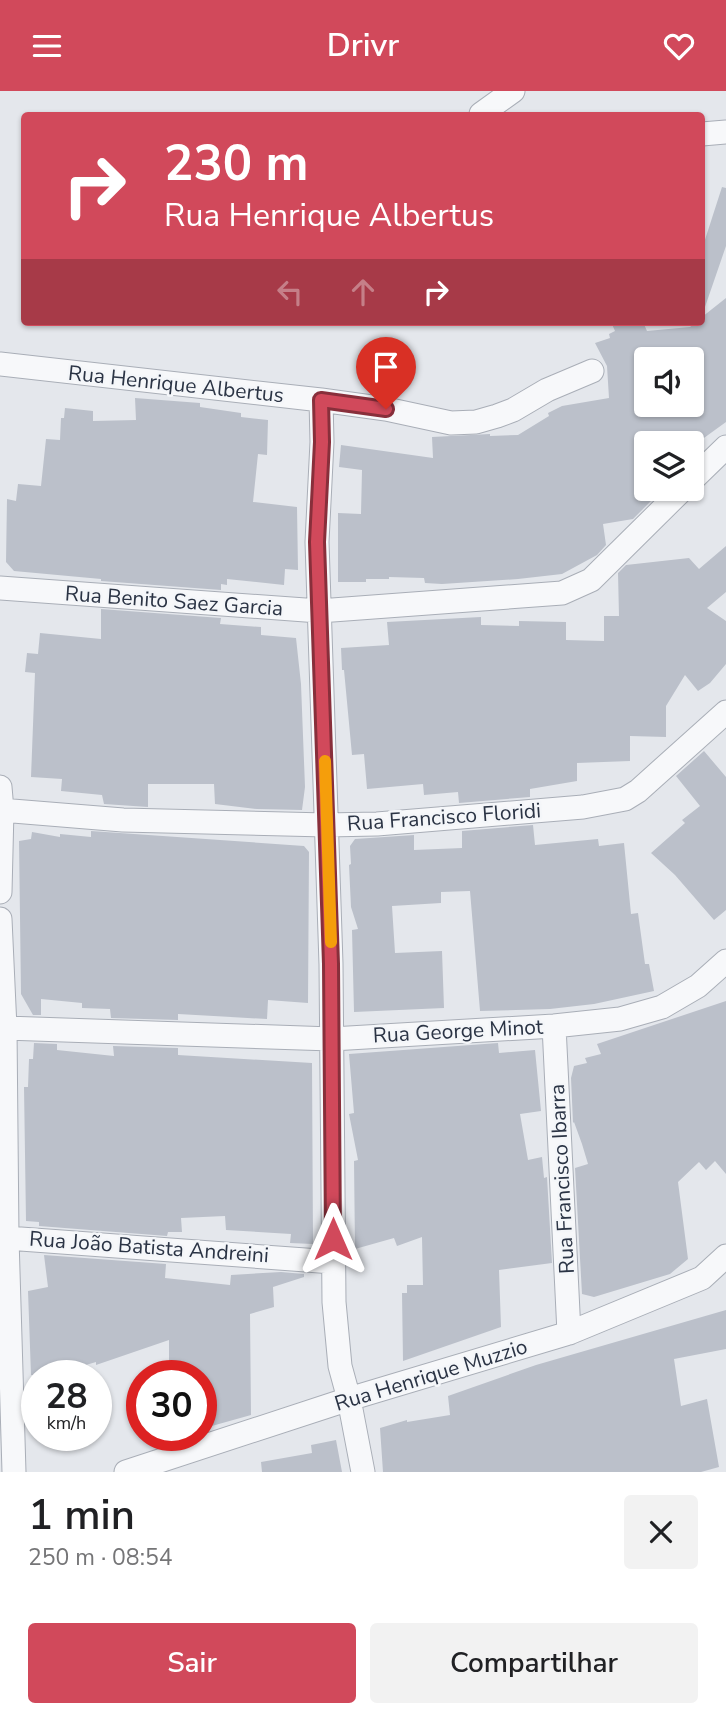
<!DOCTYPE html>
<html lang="pt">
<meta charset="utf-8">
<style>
:root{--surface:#fff;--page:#f2f2f2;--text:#202124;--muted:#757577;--accent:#d1495b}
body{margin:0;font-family:"Nunito Sans",sans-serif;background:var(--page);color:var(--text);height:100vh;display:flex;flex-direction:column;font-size:26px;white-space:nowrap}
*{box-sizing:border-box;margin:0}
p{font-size:23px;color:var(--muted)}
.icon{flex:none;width:38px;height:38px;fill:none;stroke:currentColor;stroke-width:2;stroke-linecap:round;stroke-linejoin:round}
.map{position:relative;height:1381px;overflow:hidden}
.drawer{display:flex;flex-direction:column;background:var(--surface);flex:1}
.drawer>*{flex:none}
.guide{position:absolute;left:21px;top:21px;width:684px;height:214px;border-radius:7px;box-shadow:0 2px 5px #0004;background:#d1495b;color:#fff;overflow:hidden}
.controls{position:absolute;left:634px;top:256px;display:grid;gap:14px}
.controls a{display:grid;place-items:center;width:70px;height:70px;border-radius:7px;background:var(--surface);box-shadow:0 2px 5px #0004;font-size:35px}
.speed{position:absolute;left:21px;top:1269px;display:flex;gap:14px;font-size:35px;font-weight:700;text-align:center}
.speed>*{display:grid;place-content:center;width:91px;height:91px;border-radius:50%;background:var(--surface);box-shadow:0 2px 5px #0004;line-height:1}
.speed small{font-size:18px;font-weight:400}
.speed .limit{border:10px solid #d22;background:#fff;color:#111}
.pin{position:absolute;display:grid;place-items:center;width:60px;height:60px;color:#fff;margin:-72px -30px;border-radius:50% 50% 50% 0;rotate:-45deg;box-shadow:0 0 7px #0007}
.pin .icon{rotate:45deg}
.me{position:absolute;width:77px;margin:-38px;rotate:0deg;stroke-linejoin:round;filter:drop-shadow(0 0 5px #0008)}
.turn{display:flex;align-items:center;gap:24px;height:147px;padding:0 28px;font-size:32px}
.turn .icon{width:91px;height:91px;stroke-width:2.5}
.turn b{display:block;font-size:49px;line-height:60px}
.lanes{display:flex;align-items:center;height:66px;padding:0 28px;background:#0003;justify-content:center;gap:35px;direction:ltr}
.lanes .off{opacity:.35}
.round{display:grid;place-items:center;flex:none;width:74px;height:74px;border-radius:7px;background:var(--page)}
.summary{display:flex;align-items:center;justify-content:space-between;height:119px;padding:0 28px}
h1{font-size:42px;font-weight:600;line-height:52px}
.button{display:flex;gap:14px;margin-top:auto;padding:14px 28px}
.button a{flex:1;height:80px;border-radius:7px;background:var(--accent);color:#fff;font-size:28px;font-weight:600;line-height:80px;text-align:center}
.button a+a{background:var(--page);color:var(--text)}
header{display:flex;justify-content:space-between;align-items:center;height:91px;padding:0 28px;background:var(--accent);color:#fff;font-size:32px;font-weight:600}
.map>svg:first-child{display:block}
</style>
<header><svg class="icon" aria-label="menu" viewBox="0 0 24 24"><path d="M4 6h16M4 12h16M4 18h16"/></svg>Drivr<svg class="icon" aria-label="heart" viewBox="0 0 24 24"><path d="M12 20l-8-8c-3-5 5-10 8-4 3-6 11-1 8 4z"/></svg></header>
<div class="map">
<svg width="726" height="1381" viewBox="0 0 726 1381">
<rect width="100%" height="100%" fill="#e4e7ec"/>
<path fill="#bbc0ca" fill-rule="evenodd" d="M 722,96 L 726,97 L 726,155 L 705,216 L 702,216 L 702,158 Z
M 726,207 L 726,331 L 697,352 L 646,352 L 646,397 L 659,397 L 659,402 L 633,428 L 603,433 L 606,454 L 597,464 L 562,483 L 518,488 L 442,493 L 425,492 L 424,487 L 389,486 L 389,488 L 366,488 L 366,491 L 338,491 L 338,422 L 361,423 L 362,379 L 339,376 L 341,354 L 433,367 L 432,346 L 490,343 L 490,345 L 518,344 L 549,325 L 548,322 L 562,315 L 609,307 L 607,275 L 595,252 L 610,247 L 609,243 L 615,240 L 611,231 L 643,231 L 647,240 L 690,236 L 696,231 L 702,231 L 702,226 ZM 646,268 L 691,268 L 691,313 L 646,313 Z
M 135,307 L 200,312 L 200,316 L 241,322 L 241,326 L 268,329 L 267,364 L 258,363 L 253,411 L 297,416 L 298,479 L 285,478 L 284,494 L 227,488 L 227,494 L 221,493 L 221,499 L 101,490 L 101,488 L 14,480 L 6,471 L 7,408 L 16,410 L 18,393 L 41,395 L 46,348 L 60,349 L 61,327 L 64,327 L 65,317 L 93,320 L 93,330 L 136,329 Z
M 726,455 L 726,501 L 707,517 L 726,530 L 726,573 L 710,592 L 698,600 L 685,584 L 666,615 L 666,646 L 630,645 L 630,670 L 577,672 L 577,690 L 530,698 L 530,706 L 459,712 L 458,701 L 424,704 L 423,693 L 367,698 L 364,663 L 352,664 L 344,579 L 342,579 L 341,557 L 389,554 L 387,531 L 481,526 L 481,534 L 519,535 L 519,530 L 566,531 L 566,549 L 604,550 L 604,525 L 619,525 L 618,482 L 626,474 L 689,467 L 699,478 Z
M 101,518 L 221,527 L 220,533 L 261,536 L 261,544 L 296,547 L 301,593 L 305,696 L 302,719 L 257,718 L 215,713 L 214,693 L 148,693 L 148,716 L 104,713 L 102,704 L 61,700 L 62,688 L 31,686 L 35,582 L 25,581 L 27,562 L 38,563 L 40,542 L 101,548 Z
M 704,660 L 726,686 L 726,819 L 714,829 L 675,784 L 651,762 L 685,732 L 682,729 L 700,715 L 676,685 Z
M 533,734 L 535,754 L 598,748 L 599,755 L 624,752 L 631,823 L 638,822 L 645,873 L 649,873 L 654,900 L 594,913 L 550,918 L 480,920 L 470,800 L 441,801 L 441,812 L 392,815 L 395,862 L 442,860 L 444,917 L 354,921 L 352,839 L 358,838 L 351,816 L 349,774 L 351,773 L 350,755 L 355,748 L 414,744 L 414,759 L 462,757 L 462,740 Z
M 91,740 L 304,755 L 309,761 L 308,912 L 268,909 L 267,928 L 178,923 L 178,929 L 111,927 L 110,918 L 82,917 L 82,912 L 41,908 L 41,924 L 33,924 L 21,903 L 19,750 L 31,748 L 32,741 L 60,746 L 60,743 L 91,746 Z
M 726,910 L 726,1083 L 715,1070 L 706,1079 L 699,1071 L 678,1091 L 688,1168 L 670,1183 L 594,1206 L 582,1203 L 575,1077 L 588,1073 L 582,1053 L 574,1031 L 573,1032 L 571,987 L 574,975 L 587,972 L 585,967 L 601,963 L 597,953 Z
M 34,952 L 57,953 L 57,959 L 114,965 L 113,955 L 178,957 L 178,964 L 312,972 L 313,1153 L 290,1152 L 291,1143 L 226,1139 L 225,1125 L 181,1127 L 182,1141 L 168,1141 L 167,1145 L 39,1135 L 39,1131 L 26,1130 L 24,996 L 28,996 L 29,968 L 33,968 Z
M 498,952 L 499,962 L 535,959 L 541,1020 L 520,1023 L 528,1069 L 542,1066 L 544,1087 L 547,1086 L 552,1172 L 499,1179 L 501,1236 L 403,1270 L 402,1202 L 407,1202 L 407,1194 L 423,1194 L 422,1146 L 397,1155 L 394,1147 L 355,1158 L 354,1070 L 358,1069 L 349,1023 L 354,1022 L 349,963 Z
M 44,1164 L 166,1173 L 165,1187 L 230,1194 L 231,1184 L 281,1181 L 304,1183 L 304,1186 L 273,1196 L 274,1216 L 250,1223 L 251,1324 L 201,1338 L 201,1284 L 169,1284 L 169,1249 L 96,1274 L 96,1271 L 52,1284 L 31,1284 L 28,1200 L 48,1196 Z
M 726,1219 L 726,1258 L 674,1268 L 681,1315 L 707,1308 L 719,1376 L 701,1381 L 383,1381 L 380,1337 L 407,1329 L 407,1331 L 450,1324 L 448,1305 L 536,1274 Z
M 336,1349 L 342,1381 L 262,1381 L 261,1371 L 312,1362 L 311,1354 Z"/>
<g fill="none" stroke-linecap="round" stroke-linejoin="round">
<defs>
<path id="street" d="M 481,23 L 513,0
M 702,43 L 726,41
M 0,273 L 321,309 L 386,318 L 451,332 L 476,331 L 497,325 L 513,319 L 547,299 L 592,280
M 321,309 L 322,351 L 317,451 L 331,873 L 334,1211 L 340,1275 L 349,1308 L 363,1381
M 691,390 L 726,356
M 0,497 L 319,520 L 562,502 L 591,489 L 684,397
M 0,696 L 2,719 L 0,801
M 0,719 L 123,729 L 326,734 L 377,733 L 583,716 L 625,708 L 638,700 L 726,621
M 0,828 L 5,937 L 7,1147 L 14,1381
M 554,935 L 569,1242
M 5,937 L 332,948 L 554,935 L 620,928 L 662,916 L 698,895 L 726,870
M 7,1147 L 333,1171
M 126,1381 L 349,1308 L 569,1242 L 702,1187 L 726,1165"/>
</defs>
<use href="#street" stroke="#a9aeb7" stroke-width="25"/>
<use href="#street" stroke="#f7f8fa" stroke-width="23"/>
</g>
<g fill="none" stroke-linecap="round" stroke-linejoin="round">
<defs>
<path id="route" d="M 333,1148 L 331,873 L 317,451 L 322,351 L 321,309 L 386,318"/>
</defs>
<use href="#route" stroke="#882f3b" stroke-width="18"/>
<use href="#route" stroke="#d1495b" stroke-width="12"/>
<path stroke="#f59e0b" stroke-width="12" d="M 325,670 L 331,851"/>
</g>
<g text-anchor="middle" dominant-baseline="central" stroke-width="5" stroke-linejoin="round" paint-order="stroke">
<g font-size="21" fill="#2b3445" stroke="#f4f6f9">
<text transform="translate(176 293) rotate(6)">Rua Henrique Albertus</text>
<text transform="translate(174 510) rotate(4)">Rua Benito Saez Garcia</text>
<text transform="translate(444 726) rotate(-4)">Rua Francisco Floridi</text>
<text transform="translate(458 940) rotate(-3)">Rua George Minot</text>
<text transform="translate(562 1088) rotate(-93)">Rua Francisco Ibarra</text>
<text transform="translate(149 1156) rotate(4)">Rua João Batista Andreini</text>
<text transform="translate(431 1284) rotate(-17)">Rua Henrique Muzzio</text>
</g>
</g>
</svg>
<div class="controls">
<a><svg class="icon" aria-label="sound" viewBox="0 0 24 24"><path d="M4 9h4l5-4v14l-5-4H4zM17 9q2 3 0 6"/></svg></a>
<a><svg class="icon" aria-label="layers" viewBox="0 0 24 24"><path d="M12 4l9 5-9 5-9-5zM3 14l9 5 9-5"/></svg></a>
</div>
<div class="speed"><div>28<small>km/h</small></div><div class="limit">30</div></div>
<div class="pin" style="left:386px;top:318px;background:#d93025"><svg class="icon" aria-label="arrive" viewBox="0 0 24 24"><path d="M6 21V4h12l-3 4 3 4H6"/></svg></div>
<svg class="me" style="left:333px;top:1148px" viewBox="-20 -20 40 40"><path d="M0-17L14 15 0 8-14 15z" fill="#d1495b" stroke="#fff" stroke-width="4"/></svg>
<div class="guide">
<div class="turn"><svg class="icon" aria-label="right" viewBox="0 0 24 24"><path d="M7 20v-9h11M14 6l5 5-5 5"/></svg><div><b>230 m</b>Rua Henrique Albertus</div></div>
<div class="lanes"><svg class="icon off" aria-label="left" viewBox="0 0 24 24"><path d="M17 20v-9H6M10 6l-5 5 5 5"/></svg><svg class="icon off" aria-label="ahead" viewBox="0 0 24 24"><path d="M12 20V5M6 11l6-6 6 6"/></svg><svg class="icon" aria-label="right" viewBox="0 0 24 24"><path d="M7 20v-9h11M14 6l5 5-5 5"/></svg></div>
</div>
</div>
<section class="drawer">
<div class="summary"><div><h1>1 min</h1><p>250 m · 08:54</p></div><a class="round"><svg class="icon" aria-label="close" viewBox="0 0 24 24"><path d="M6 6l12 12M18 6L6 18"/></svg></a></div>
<div class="button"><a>Sair</a><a>Compartilhar</a></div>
</section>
